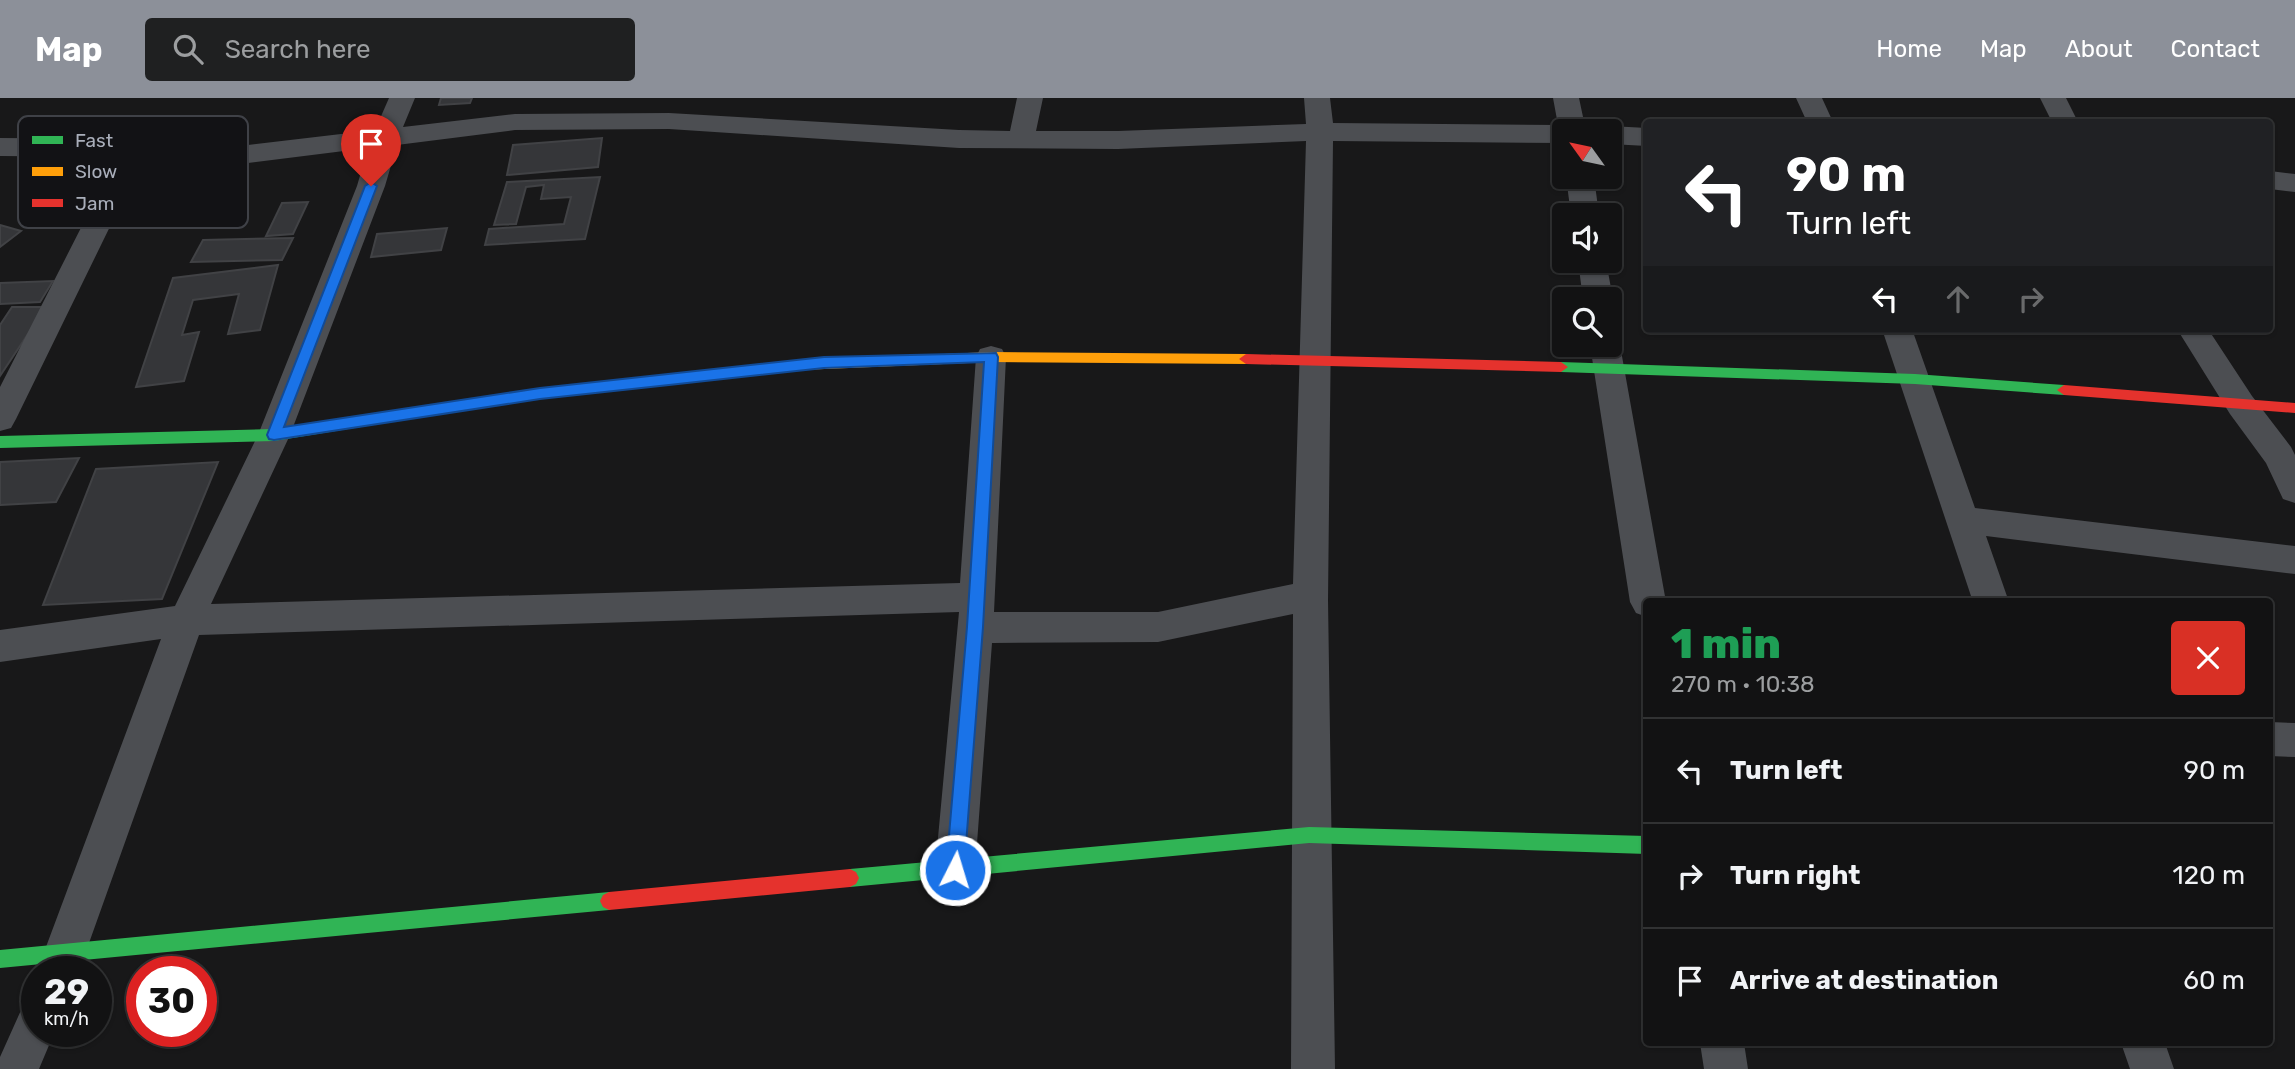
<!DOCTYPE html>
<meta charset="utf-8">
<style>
:root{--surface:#121213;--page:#1f2021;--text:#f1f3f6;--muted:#9c9ea0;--line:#313233;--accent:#8c9099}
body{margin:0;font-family:Rubik,sans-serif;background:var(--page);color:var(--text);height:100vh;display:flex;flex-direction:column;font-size:26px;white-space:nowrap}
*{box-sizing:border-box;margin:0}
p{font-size:23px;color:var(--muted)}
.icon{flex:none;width:38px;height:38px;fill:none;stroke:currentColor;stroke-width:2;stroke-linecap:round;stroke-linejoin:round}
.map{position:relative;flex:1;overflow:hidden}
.panel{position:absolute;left:1643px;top:500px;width:630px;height:448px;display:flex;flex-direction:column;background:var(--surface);border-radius:7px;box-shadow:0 2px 5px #0004,0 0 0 2px var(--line)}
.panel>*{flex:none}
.banner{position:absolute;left:1643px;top:21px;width:630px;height:214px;border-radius:7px;box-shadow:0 2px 5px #0004,0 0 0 2px var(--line);background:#202124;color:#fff;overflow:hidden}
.needle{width:46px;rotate:303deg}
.fabs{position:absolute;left:1552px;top:21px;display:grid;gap:14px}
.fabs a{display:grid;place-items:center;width:70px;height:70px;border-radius:7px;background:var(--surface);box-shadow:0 2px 5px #0004,0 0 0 2px var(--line);font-size:35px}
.speed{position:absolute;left:21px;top:858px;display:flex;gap:14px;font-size:35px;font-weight:700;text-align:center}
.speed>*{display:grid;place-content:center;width:91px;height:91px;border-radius:50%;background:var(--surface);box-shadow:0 2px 5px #0004,0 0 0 2px var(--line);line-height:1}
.speed small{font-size:18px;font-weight:400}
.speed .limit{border:10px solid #d22;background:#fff;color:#111}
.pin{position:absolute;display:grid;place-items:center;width:60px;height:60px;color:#fff;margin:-72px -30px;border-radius:50% 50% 50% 0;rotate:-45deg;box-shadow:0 0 7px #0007}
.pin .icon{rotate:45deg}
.me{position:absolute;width:77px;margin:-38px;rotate:5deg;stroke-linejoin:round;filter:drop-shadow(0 0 5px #0008)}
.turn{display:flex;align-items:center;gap:24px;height:147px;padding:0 28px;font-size:32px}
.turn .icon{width:91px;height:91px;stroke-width:2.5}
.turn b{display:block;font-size:49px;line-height:60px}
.lanes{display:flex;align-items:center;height:66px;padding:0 28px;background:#0003;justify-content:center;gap:35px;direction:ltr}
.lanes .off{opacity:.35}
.round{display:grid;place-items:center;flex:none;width:74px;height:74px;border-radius:7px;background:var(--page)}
.overview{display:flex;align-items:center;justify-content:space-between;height:119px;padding:0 28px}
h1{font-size:42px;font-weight:800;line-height:52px;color:#1e9e55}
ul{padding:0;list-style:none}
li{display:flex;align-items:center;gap:21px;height:105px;padding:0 28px;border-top:2px solid var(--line)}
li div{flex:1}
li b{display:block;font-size:26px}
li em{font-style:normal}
header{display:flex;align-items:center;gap:42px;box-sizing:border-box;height:98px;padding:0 35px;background:var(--accent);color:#fff}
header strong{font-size:33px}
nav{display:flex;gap:38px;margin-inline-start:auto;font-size:24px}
.search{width:490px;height:63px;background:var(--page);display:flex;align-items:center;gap:18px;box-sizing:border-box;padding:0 24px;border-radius:7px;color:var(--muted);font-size:26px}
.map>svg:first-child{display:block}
</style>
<header>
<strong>Map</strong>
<div class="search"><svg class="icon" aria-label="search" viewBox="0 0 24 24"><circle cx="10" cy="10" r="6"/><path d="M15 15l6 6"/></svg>Search here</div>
<nav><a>Home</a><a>Map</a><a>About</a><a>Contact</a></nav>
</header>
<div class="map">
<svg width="2295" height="971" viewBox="0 0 2295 971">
<rect width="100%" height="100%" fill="#181819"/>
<path fill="#353639" stroke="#414245" stroke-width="2" d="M 441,0 L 472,0 L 470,5 L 439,7 Z
M 602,40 L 598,69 L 507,77 L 513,47 Z
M 600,79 L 585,141 L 485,147 L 489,131 L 564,126 L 571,99 L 541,101 L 544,87 L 526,89 L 516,126 L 494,127 L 507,84 Z
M 308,104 L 293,136 L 266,138 L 282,105 Z
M 0,127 L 21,133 L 0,149 Z
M 447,130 L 441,152 L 371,159 L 377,136 Z
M 293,140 L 282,162 L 191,164 L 203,142 Z
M 278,167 L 260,232 L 228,236 L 239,196 L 193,202 L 182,237 L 199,234 L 184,283 L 136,289 L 173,180 Z
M 53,183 L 40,204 L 0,206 L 0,185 Z
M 12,209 L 46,209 L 0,278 L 0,227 Z
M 79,360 L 56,404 L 0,407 L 0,364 Z
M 218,364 L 162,501 L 43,507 L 96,371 Z"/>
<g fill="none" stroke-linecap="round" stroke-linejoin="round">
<path fill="#4c4e52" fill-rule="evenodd" d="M 389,0 L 415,0 L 403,29 L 515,16 L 669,15 L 959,32 L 1010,33 L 1017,0 L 1043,0 L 1036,33 L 1118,33 L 1306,26 L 1304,0 L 1330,0 L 1333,25 L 1558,27 L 1553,0 L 1579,0 L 1586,33 L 1564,33 L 1564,45 L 1333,43 L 1328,502 L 1335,971 L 1291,971 L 1293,516 L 1158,544 L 992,545 L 975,772 L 969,786 L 955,791 L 941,786 L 935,772 L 959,514 L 199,537 L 79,873 L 37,873 L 161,541 L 0,564 L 0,532 L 175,508 L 258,337 L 357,88 L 368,50 L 248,65 L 144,59 L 16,321 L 11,330 L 0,333 L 0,289 L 117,59 L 0,58 L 0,40 L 135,41 L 248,47 L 375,32 ZM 669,31 L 959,50 L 1118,51 L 1306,43 L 1293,486 L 1158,514 L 994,514 L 1006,259 L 1002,251 L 991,248 L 980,251 L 976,259 L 960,485 L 211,506 L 290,337 L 385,88 L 397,47 L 515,32 Z
M 1796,0 L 1822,0 L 1833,24 L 1807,24 Z
M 2040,0 L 2066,0 L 2078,24 L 2052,24 Z
M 1610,28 L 1647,30 L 1647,48 L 1610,46 L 1610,33 L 1599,33 Z
M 2270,73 L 2295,76 L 2295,94 L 2270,91 Z
M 1566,79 L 1594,79 L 1599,117 L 1571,117 Z
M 1578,163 L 1606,163 L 1613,201 L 1610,206 L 1610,201 L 1583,201 Z
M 1882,231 L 1912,231 L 1975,410 L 2295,448 L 2295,476 L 1986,438 L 2009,504 L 1973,504 Z
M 2177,231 L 2208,231 L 2252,298 L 2291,349 L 2295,357 L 2295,405 L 2283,401 L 2266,365 L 2230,316 Z
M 1610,237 L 1616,239 L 1620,247 L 1666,504 L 1647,504 L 1647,519 L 1636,515 L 1630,504 L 1590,247 L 1610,247 Z
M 2270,624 L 2295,625 L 2295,659 L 2270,658 Z
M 37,904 L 37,933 L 55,933 L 39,971 L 0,971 L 0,959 L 22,910 Z
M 1700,945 L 1744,945 L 1748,971 L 1704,971 Z
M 2121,945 L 2165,945 L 2174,971 L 2130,971 Z"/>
<path fill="#30b455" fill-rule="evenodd" d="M 801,262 L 808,267 L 801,272 L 540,300 L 274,343 L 0,350 L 0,338 L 274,331 L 540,290 Z
M 1561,264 L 1915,276 L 2064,287 L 2071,292 L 2064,297 L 1915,286 L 1561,274 L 1554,269 Z
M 1309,729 L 1647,738 L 1647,756 L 1309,745 L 850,789 L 844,786 L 841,780 L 844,774 L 850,771 Z
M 609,794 L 615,797 L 618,803 L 615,809 L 609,812 L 0,870 L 0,852 Z"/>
<path fill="#ff9f0a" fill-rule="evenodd" d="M 991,254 L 1246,256 L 1253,261 L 1246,266 L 991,264 L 801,272 L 794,267 L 801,262 Z"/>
<path fill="#e5322d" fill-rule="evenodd" d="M 1246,256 L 1561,264 L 1568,269 L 1561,274 L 1246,266 L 1239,261 Z
M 2064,287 L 2295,305 L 2295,315 L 2064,297 L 2057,292 Z
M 850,771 L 856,774 L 859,780 L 856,786 L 850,789 L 609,812 L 603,809 L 600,803 L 603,797 L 609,794 Z"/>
</g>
<path fill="#1a73e8" stroke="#114b97" stroke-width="2" d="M 371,84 L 377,88 L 284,329 L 540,290 L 824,259 L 996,255 L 998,259 L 983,529 L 964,772 L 961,778 L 955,781 L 948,778 L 946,772 L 967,529 L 984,264 L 824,270 L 669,287 L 540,301 L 274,342 L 269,341 L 267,337 L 365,88 Z"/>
<rect x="18" y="18" width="230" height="112" rx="10" fill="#121215" stroke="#3f4147" stroke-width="2"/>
<rect x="32" y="38" width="31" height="8" fill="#30b455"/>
<rect x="32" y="69" width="31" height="9" fill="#ff9f0a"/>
<rect x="32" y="101" width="31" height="8" fill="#e5322d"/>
<g font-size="19" fill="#a9aeba">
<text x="75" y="49">Fast</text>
<text x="75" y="80">Slow</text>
<text x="75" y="112">Jam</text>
</g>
</svg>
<div class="fabs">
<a><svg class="needle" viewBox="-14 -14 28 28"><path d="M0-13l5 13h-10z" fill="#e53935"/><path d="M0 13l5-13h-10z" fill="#9c9ea0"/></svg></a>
<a><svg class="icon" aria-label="sound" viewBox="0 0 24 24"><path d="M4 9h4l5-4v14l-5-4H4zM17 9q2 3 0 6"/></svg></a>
<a><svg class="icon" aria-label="search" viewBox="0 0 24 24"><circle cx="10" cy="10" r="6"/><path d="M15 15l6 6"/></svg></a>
</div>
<div class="speed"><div>29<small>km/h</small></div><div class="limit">30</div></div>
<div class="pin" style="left:371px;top:88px;background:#d93025"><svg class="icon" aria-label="arrive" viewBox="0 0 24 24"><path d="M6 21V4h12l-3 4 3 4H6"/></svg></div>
<svg class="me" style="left:955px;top:772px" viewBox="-20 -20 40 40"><circle r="17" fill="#1a73e8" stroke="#fff" stroke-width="3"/><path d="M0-11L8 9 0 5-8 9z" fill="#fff"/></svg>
<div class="banner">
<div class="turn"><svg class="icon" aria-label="left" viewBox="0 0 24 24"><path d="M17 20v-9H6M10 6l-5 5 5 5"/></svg><div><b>90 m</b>Turn left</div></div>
<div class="lanes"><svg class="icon" aria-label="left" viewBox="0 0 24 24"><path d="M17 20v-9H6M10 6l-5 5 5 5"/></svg><svg class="icon off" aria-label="ahead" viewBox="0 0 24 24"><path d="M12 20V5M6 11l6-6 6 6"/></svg><svg class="icon off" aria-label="right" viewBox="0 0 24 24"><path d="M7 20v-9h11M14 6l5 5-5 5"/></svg></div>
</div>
<section class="panel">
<div class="overview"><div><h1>1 min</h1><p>270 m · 10:38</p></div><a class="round" style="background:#d93025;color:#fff"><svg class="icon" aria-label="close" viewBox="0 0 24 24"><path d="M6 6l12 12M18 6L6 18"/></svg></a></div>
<ul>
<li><svg class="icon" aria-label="left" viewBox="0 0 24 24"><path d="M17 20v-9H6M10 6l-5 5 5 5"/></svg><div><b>Turn left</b></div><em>90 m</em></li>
<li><svg class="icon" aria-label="right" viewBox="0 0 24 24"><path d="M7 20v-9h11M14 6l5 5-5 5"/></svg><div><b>Turn right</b></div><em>120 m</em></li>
<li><svg class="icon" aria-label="arrive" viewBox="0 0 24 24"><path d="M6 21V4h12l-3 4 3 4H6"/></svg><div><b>Arrive at destination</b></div><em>60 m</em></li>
</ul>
</section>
</div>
